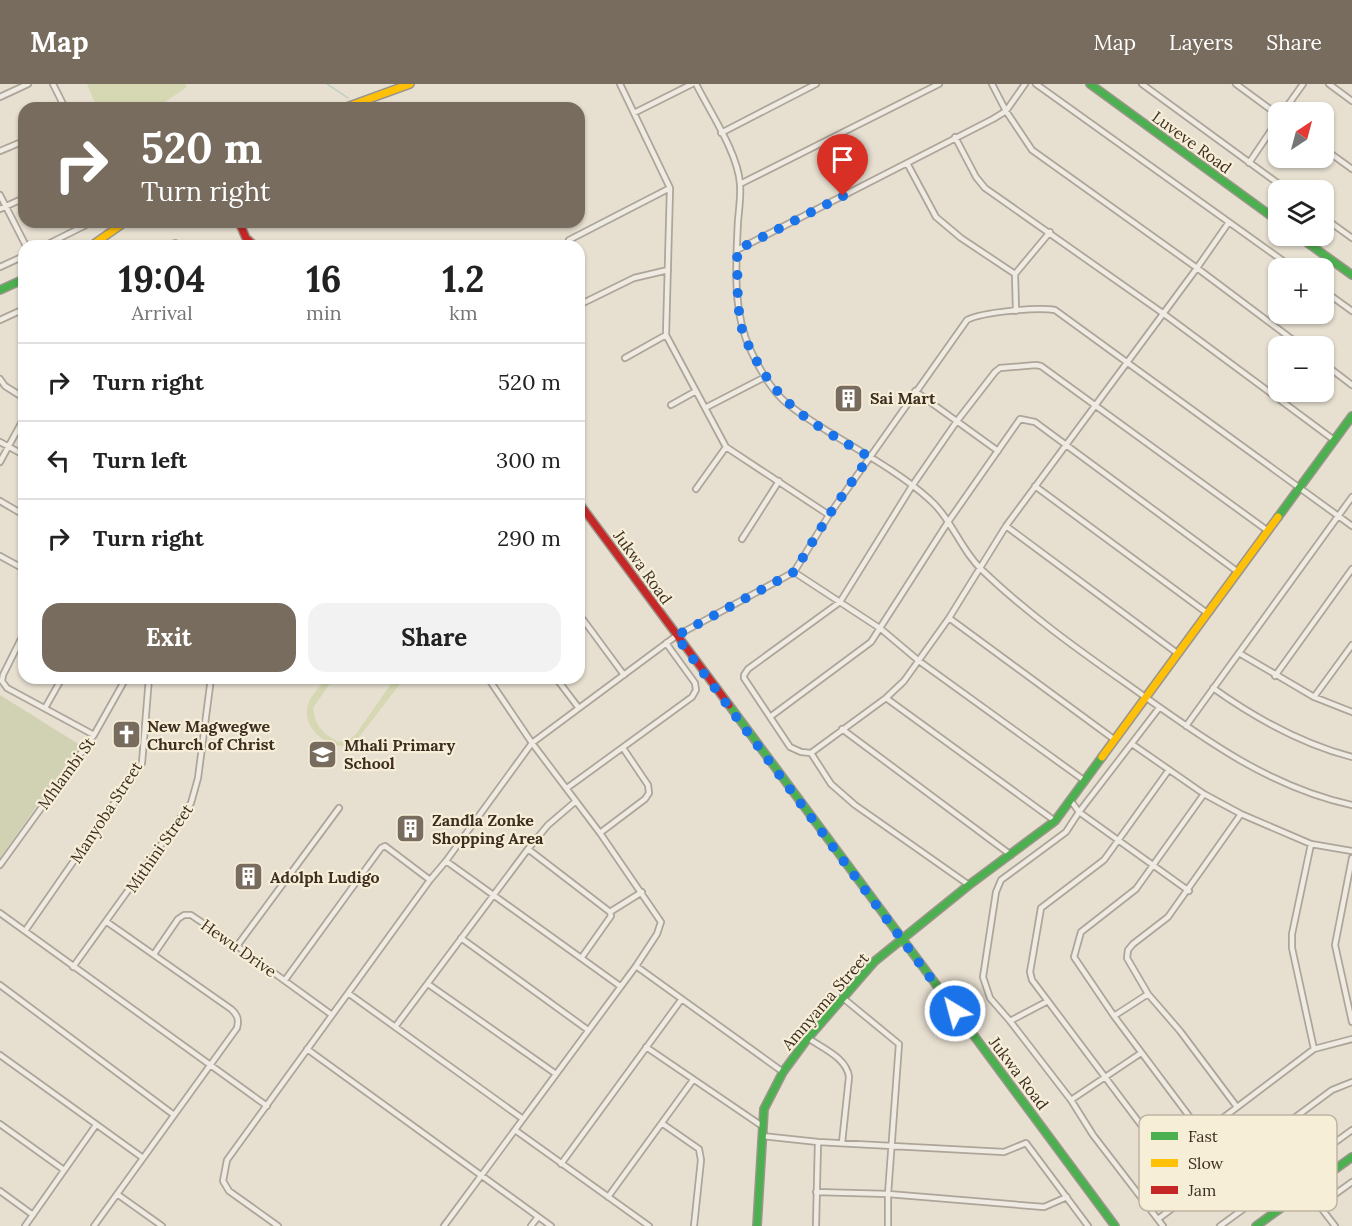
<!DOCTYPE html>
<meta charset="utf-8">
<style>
:root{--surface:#fff;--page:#f2f2f2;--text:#222;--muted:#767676;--line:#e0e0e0;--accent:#786c5e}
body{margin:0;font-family:Lora,serif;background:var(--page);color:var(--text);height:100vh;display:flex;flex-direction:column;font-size:22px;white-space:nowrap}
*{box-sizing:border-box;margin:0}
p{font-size:20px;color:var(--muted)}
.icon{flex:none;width:33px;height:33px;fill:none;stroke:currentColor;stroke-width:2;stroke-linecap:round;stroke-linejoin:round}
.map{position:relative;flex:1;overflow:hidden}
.side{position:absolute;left:18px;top:156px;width:567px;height:444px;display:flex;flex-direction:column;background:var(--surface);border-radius:18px;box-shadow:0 2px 4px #0004}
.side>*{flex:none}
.banner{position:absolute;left:18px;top:18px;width:567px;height:126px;border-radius:18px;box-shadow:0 2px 4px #0004;background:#786c5e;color:#fff;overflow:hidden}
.needle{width:39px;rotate:36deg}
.tools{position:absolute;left:1268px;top:18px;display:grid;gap:12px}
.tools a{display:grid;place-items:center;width:66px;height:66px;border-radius:12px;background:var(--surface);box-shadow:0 2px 4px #0004;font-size:30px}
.pin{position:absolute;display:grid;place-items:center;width:51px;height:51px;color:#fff;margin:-62px -26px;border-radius:50% 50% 50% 0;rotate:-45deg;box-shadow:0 0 6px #0007}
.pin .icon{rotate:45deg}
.me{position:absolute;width:66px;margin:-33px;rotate:323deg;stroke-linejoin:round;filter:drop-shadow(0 0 4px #0008)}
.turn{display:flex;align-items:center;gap:21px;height:126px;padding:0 24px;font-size:27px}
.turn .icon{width:78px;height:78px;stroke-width:2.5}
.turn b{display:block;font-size:42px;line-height:51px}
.eta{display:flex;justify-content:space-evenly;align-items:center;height:102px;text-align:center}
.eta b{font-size:36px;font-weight:700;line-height:42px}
.primary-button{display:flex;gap:12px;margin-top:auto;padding:12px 24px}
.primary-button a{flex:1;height:69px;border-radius:18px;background:var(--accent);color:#fff;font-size:24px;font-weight:700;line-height:69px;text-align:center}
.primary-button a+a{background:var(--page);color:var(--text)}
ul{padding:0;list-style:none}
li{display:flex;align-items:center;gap:18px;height:78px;padding:0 24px;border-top:2px solid var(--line)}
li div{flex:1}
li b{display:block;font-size:22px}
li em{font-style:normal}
header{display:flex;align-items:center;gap:36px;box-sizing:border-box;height:84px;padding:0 30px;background:var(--accent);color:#fff}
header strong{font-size:28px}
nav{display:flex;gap:33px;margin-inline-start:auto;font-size:21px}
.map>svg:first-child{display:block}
</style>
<header>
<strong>Map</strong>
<nav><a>Map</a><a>Layers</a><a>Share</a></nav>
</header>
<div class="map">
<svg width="1352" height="1142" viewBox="0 0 1352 1142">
<rect width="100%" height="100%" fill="#e7e0d1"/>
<path fill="#d6d7b3" d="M 87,0 L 185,0 L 187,3 L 156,24 L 97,24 Z
M 326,594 L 334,594 L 313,624 C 315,642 323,650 339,658 L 350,655 L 356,650 L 395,594 L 401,594 L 400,600 L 356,657 C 352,659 348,662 344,662 C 325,663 301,642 308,621 C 310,612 321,602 326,594 Z"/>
<path fill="#d1d1b3" d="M 0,611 L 80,661 L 0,774 Z"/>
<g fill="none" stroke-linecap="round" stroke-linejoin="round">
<path stroke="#bcccc2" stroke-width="1.5" d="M 327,0 L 348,14"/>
<defs>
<path id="street" d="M 53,0 L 65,24
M 620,0 L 670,104 L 666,251 L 726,363 L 829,431
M 696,0 C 710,28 738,69 740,100 C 741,112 739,125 738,137 C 736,179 732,228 751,267 C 759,284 768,301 782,315 C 796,328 813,338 829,348 C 863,369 900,389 929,415 C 952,435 961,467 983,487 C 1027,529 1077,565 1127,600 C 1197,650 1267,703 1352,721
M 992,0 L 1006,27 L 1032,66 L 1197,184 L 1301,262
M 1036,0 L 1293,184
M 1142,0 L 1287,106
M 1236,0 L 1278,31
M 1329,0 L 1352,17
M 0,13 L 28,0
M 1283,28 L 1303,0
M 634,29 L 692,0
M 721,49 L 816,0
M 955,53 L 976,93 L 985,104 L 1164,230 L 1334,356
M 1323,64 L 1352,85
M 0,67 L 24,57
M 907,79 L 936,133 L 961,154 L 1015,190
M 1249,79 L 1278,36
M 740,100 L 939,0
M 0,111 L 26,162
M 0,125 L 24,114
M 1323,133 L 1352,154
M 1229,138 L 1197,184 L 1006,442 L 949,534 L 904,597 L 886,614 L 811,669 L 801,668 L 790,663 L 744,594 L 744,591 L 748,585 L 840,518 L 912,402 L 957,337 L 995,288 L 1000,284 L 1036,281 L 1041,282 L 1268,447
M 569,156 L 670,104
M 44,162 L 92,138
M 170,162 L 175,159 L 182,162
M 737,166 L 993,35 L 1006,27 L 1025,0
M 0,183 L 24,172
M 1323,206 L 1352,227
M 579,221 L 634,194 L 668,186
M 1016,227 L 1015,190 L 1050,148
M 0,236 L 24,225
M 625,274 L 666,251
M 1323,279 L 1352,301
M 0,295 L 5,302 L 24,314
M 915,307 L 998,367
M 671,321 L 696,307
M 705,324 L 765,293
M 0,358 L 24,371
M 0,378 L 24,334
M 1035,402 L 1207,529
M 696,405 L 726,363
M 0,417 L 24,431
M 1006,442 L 1177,569
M 742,455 L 779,397
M 0,472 L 24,485
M 794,488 L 881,545 L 919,577 L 1085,697
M 579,530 L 624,591
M 949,534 L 1115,656
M 24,549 L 3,591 L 2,597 L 7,604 L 94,651
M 1239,569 L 1314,613 L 1352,628
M 1275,592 L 1352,485
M 556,594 L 578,623
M 1213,604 C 1255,634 1302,660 1352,673
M 1314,613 L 1352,561
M 886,614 L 1055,737
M 45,624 L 62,594
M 1159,624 L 1079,728 L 1066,748 L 1001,796 L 996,808 L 983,893 L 990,914 L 1010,937 L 1071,1016 L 1093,1051 L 1163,1142
M 770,633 L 871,558 L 948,438 L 1020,335 L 1035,338 L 1238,488
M 1186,642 L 1352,413
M 842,645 L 1011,771
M 1132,660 L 1204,710 L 1241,730 L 1311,760 L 1352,767
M 811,669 L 831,700 L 855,721 L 969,801
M 1168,687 L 1104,776 L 1041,824 L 1030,888 L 1032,896 L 1193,1110
M 567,704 L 692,613 L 696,606 L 695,599 L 666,559
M 1204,710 L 1136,805 L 1081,848 L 1074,873 L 1114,932 L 1228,1084
M 1071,717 L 1079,728 L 1189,807
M 600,749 L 645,715 L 649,709 L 648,701 L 623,664
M 1311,760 L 1292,850 L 1292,864 L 1314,965
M 528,765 L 610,828 L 611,832 L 582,873
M 1352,774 L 1335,861 L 1352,938
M 446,777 L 620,902
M 0,781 L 94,651 L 126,594
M 610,828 L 642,808
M 0,829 L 267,1022
M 25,847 L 142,679 L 149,594
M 461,854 L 588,946
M 237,862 L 339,724
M 154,870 L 178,835 L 184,831 L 191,831 L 237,862 L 332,931
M 636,882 L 783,988
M 73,883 L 191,719 L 198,694 L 211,594
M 285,896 L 381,764 L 385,762 L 430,796
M 428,900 L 556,990
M 0,901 L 174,1031
M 348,909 L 523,1035
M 843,914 L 899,960 L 888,1110 L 888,1142
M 1114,932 L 1148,910
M 1010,937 L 1048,917
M 395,943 L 528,765 L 548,741 L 576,717
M 808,954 C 822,964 847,974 849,993 L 842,1059
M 646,963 L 762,1042
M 307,965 L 551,1142
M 0,971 L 143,1074
M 1071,1016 L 1141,969
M 1237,1023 L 1180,947 L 1148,910 L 1127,874 L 1128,866 L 1133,860 L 1168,833 L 1241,730
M 0,1040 L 64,1086
M 663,1040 L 699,1065 L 701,1076 L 694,1142
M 515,1046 L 649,1142
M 1203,1049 L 1314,965 L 1352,955
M 762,1052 L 818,1058 L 1004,1068 L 1026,1059 L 1088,1142
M 1260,1060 L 1285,1094
M 561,1080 L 681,916
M 0,1107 L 33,1131
M 1308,1107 L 1335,1142
M 816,1108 L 888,1110 L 1044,1123 L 1067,1113
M 117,1110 L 162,1142
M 608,1113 L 693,996
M 1320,1121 L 1352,1098
M 1158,1135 L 1332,1006 L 1352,998
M 25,1142 L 96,1041
M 94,1142 L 237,944 C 239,936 238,931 231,925 L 107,838
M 278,1142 L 229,1107 L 223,1097 L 227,1076 L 430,796 L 446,777 L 532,659 L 676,552 L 794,488 L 829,431 L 967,236 C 982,228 1038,223 1055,226 L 1352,442
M 444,1142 L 636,882 L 657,850 L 661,838 L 600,749 L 532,659 L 488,594
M 531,1142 L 538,1133
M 816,1142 L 818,1058
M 1220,1142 L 1352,1046"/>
<path id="fast" d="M 1090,0 L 1278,137
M 1298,152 L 1352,191
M 0,206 L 24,195
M 1278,433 L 1352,332
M 729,621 L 1115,1142
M 757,1142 L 764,1025 L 783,988 L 808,954 L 875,877 L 969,801 L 1055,737 L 1102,673
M 1256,1142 L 1352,1073"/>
<path id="slow" d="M 344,24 L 410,0
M 91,162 L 125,138
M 1102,673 L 1278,433"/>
<path id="jam" d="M 239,138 L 246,154 L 255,162
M 579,419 L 729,621"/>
</defs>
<use href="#street" stroke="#ada599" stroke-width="8"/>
<use href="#fast" stroke="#9c958a" stroke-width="10"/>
<use href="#slow" stroke="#9c958a" stroke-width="10"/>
<use href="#jam" stroke="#9c958a" stroke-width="10"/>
<use href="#street" stroke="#efebe3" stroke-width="4.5"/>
<use href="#fast" stroke="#4caf50" stroke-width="7"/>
<use href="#slow" stroke="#ffc107" stroke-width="7"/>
<use href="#jam" stroke="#c62828" stroke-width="7"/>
</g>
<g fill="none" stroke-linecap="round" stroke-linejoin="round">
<path stroke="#1a73e8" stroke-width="10" stroke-dasharray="0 18" d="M 843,112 L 737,166 C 738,192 736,220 742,245 C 745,255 750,265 755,274 C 783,327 820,343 869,373 L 829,431 L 794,488 L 676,552 L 955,927"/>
</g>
<defs>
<symbol id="building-square" viewBox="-11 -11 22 22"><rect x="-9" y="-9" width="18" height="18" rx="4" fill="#786c5e" stroke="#f7eed8"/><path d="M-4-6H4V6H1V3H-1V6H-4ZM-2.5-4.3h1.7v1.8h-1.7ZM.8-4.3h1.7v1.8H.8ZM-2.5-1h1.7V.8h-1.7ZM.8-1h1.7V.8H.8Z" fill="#fff"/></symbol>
<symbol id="church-square" viewBox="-11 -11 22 22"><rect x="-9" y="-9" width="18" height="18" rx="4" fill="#786c5e" stroke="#f7eed8"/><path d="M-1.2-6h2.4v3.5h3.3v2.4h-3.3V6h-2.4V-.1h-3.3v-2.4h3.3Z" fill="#fff"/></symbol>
<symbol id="school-square" viewBox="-11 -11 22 22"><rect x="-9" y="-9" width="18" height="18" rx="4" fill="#786c5e" stroke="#f7eed8"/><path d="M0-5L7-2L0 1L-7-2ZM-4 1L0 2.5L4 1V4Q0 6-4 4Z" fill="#fff"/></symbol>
</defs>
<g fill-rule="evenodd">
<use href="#building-square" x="832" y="298" width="33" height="33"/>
<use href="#church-square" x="110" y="634" width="33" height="33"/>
<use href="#school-square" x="306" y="654" width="33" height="33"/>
<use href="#building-square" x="394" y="728" width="33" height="33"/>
<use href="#building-square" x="232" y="776" width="33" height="33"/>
</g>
<g text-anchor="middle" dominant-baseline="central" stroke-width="4.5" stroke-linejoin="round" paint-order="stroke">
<g font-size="16" fill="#3d2e20" stroke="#f7eed8">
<text transform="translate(1192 58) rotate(36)">Luveve Road</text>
<text transform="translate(643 483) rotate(54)">Jukwa Road</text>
<text transform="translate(66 689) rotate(-54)">Mhlambi St</text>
<text transform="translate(106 728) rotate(-57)">Manyoba Street</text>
<text transform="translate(159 764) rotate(-55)">Mithini Street</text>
<text transform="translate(239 864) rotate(35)">Hewu Drive</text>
<text transform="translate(825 917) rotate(-49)">Amnyama Street</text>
<text transform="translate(1019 989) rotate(53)">Jukwa Road</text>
</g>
<g font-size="16" font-weight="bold" fill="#3d2e20" stroke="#f7eed8" text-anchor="start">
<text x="870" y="314">Sai Mart</text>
<text x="147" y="642">New Magwegwe<tspan x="147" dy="18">Church of Christ</tspan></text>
<text x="344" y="661">Mhali Primary<tspan x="344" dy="18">School</tspan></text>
<text x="432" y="736">Zandla Zonke<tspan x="432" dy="18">Shopping Area</tspan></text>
<text x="270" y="793">Adolph Ludigo</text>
</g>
</g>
<rect x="1139" y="1031" width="198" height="96" rx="9" fill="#f7eed8" stroke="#bfb4a1" stroke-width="1.5"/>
<rect x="1151" y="1048" width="27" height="8" fill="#4caf50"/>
<rect x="1151" y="1075" width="27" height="8" fill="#ffc107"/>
<rect x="1151" y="1102" width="27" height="8" fill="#c62828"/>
<g font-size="16" fill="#3d2e20">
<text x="1188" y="1058">Fast</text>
<text x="1188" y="1085">Slow</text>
<text x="1188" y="1112">Jam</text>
</g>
</svg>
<div class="tools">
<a><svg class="needle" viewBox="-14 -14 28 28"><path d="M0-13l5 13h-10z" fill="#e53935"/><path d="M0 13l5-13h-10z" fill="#767676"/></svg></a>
<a><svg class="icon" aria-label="layers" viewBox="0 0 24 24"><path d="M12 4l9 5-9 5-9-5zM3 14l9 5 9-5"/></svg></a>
<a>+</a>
<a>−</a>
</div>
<div class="pin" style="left:843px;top:112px;background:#d93025"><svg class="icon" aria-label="arrive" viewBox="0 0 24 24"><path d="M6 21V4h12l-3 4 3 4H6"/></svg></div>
<svg class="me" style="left:955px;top:927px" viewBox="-20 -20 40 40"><circle r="17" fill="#1a73e8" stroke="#fff" stroke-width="3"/><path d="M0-11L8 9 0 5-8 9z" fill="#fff"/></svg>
<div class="banner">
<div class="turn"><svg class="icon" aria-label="right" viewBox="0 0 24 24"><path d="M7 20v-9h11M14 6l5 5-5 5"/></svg><div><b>520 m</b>Turn right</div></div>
</div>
<section class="side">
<div class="eta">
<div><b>19:04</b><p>Arrival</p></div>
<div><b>16</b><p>min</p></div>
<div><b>1.2</b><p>km</p></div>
</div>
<ul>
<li><svg class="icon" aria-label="right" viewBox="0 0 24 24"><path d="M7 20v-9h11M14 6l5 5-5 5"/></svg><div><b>Turn right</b></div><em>520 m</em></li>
<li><svg class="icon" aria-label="left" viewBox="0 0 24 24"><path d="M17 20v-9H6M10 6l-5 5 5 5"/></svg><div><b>Turn left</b></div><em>300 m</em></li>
<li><svg class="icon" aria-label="right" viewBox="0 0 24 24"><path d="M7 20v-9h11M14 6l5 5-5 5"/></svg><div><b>Turn right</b></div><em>290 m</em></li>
</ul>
<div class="primary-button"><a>Exit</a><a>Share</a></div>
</section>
</div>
